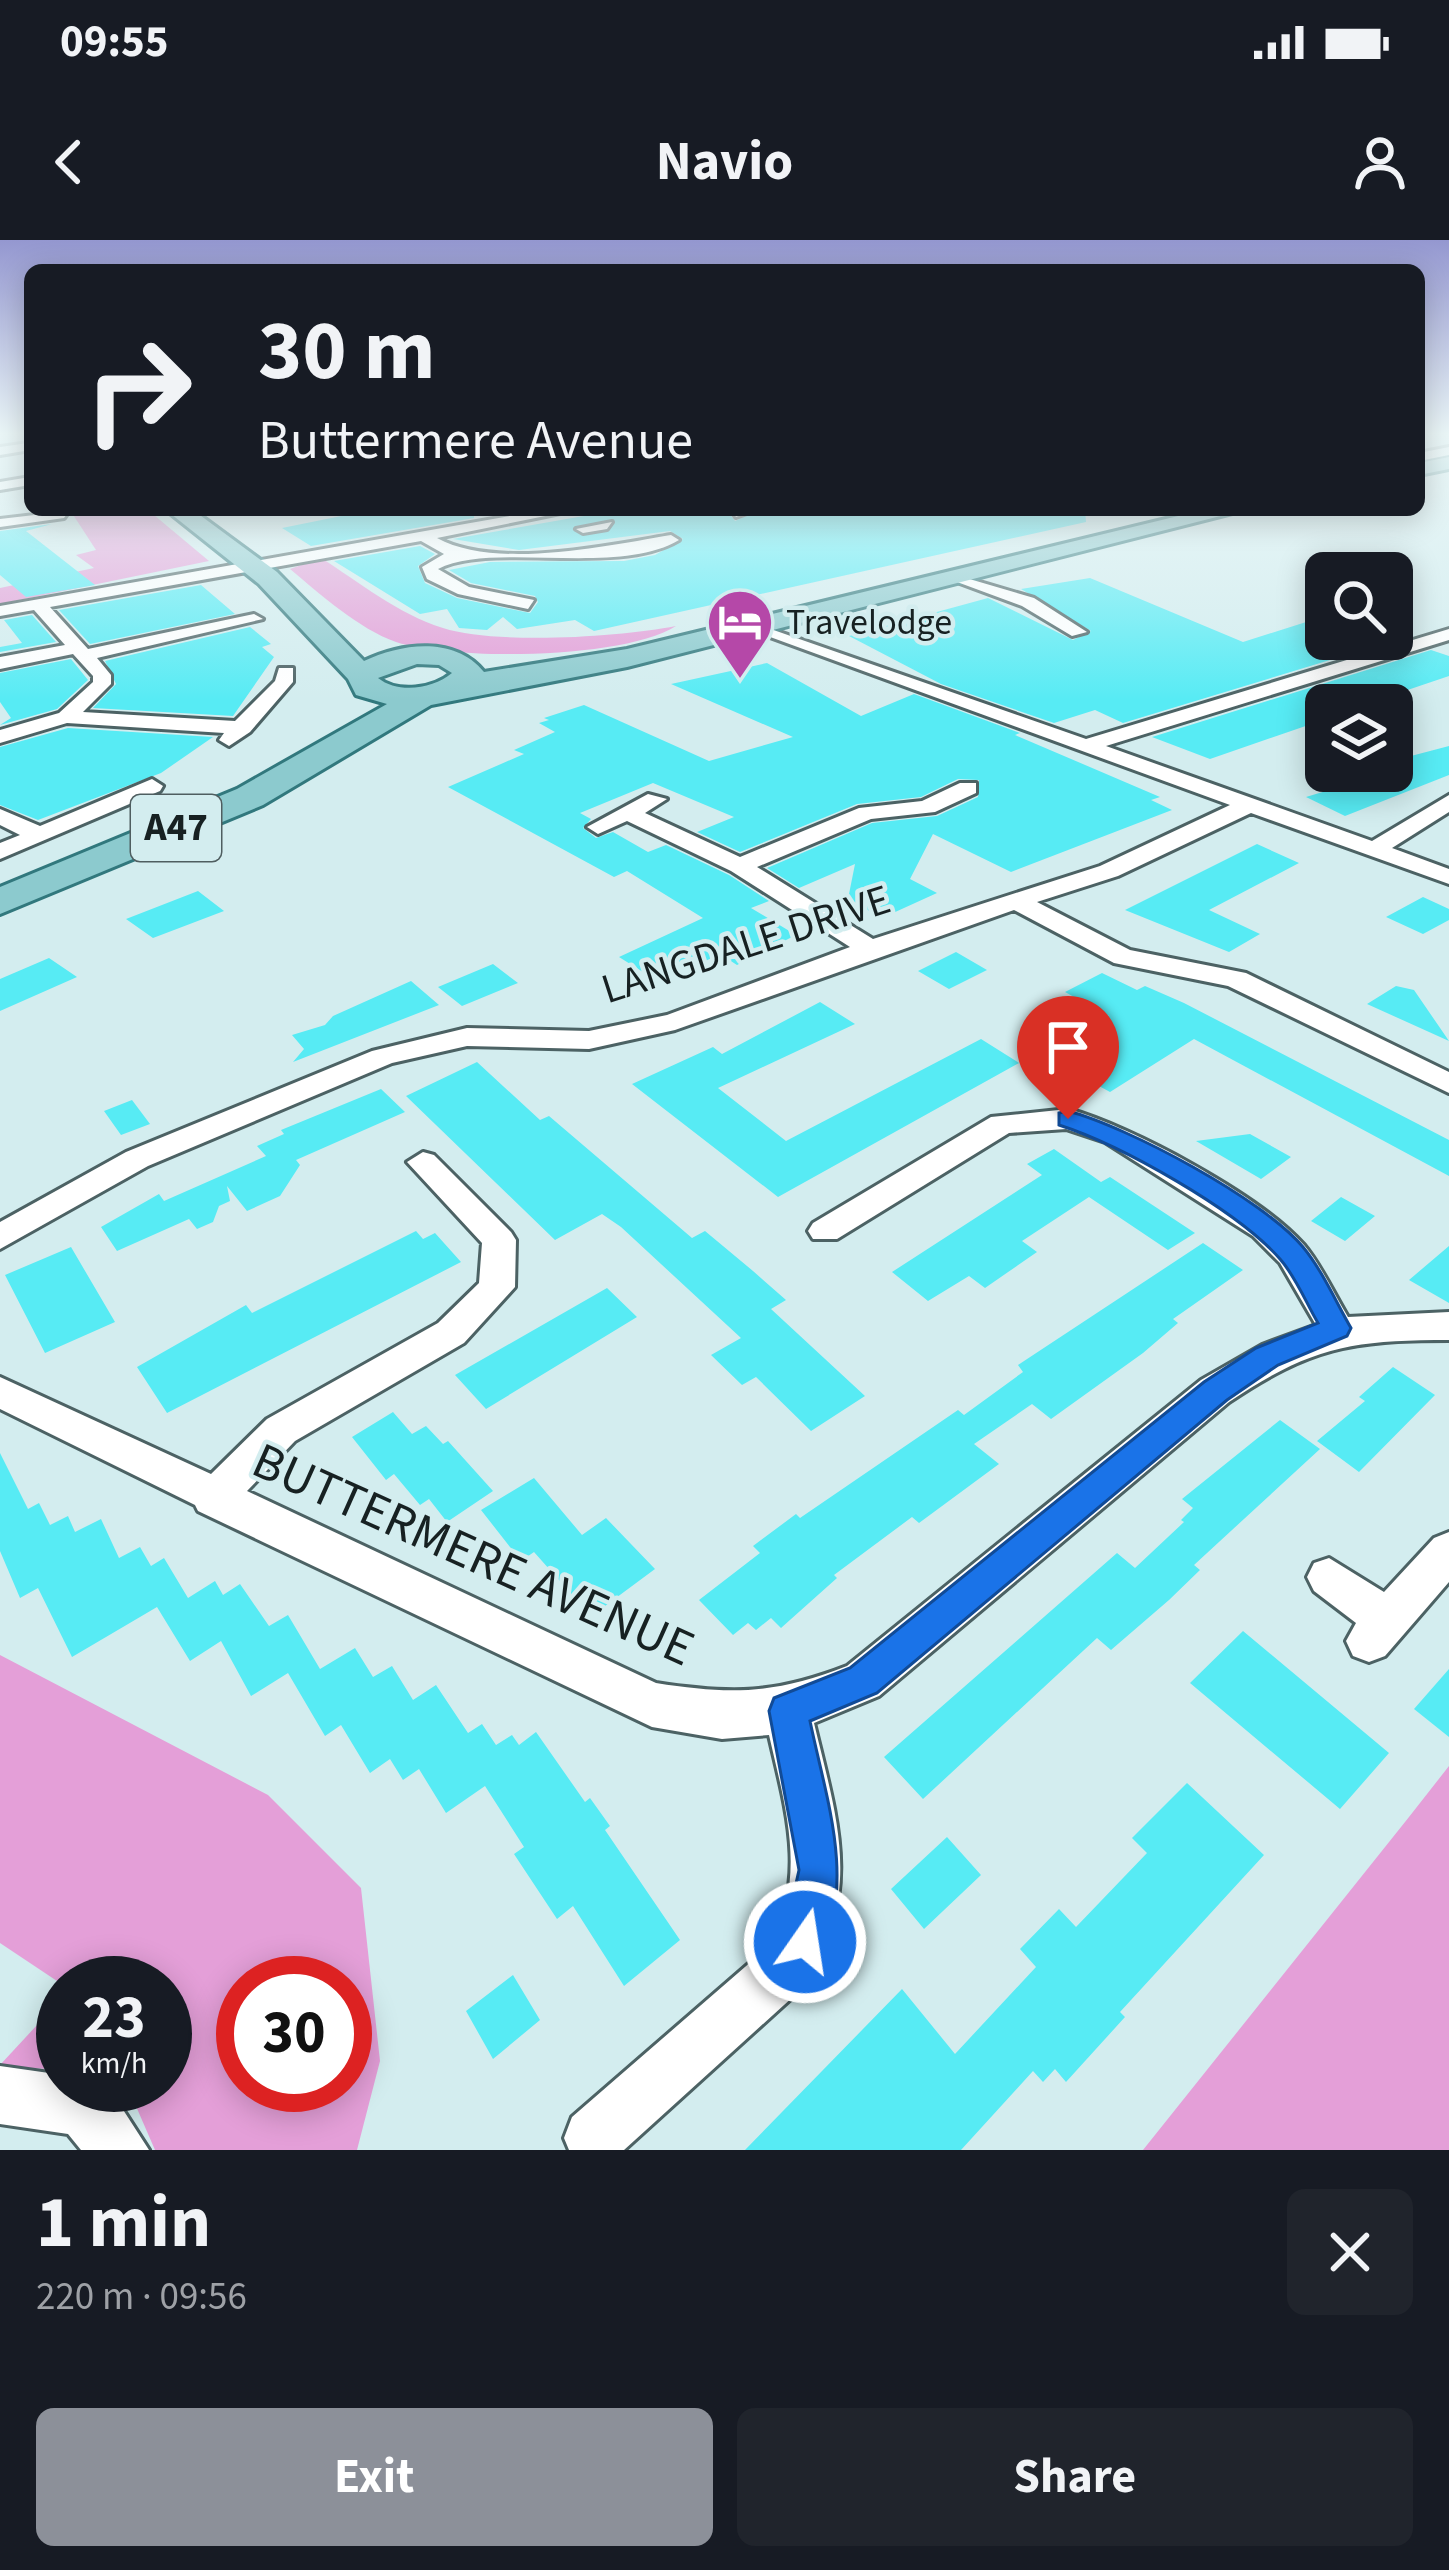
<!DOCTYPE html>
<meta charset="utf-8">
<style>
:root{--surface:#171b24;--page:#20242c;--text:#f1f3f6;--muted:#9ea1a6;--accent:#8c9099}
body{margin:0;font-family:"Source Sans 3",sans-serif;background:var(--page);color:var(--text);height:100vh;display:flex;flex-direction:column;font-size:45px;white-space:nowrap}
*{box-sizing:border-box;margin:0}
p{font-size:39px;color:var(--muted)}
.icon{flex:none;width:66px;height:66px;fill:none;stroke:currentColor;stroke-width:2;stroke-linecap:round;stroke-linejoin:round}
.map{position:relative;height:1910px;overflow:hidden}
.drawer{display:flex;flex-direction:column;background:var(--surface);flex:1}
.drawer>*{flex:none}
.guide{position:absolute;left:24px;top:24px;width:1401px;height:252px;border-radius:18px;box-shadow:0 6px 30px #0003;background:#171b24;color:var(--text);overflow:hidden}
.fabs{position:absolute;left:1305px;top:312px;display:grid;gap:24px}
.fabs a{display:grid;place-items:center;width:108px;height:108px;border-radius:18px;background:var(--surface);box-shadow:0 6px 30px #0003;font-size:60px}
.speed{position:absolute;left:36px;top:1716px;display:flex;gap:24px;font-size:60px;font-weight:700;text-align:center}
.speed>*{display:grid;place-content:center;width:156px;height:156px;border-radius:50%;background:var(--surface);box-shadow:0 6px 30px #0003;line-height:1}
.speed small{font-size:30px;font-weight:400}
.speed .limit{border:18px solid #d22;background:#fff;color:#111}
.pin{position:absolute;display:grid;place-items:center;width:102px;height:102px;color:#fff;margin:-123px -51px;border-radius:50% 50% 50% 0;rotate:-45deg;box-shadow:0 0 12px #0007}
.pin .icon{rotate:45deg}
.me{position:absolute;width:132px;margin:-66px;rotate:13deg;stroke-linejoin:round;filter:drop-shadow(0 0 9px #0008)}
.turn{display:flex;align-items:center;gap:42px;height:252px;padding:0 36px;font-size:54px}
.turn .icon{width:156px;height:156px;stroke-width:2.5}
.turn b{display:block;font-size:84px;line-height:102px}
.round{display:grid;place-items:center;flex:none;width:126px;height:126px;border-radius:18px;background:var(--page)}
.overview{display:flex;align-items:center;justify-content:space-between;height:204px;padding:0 36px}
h1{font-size:72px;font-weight:700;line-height:90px}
.cta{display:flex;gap:24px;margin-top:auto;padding:24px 36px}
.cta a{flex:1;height:138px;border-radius:18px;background:var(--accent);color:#fff;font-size:48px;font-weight:700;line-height:138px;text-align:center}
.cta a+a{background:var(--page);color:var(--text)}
.status{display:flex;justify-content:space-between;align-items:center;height:84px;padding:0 60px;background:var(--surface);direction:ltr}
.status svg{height:33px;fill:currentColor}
header{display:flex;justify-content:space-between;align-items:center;height:156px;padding:0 36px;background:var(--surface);font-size:54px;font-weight:700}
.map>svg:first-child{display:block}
</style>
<div class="status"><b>09:55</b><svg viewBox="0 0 49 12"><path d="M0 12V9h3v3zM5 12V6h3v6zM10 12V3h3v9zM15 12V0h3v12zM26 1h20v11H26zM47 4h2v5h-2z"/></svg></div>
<header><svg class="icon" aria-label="back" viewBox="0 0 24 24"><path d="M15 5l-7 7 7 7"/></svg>Navio<svg class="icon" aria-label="person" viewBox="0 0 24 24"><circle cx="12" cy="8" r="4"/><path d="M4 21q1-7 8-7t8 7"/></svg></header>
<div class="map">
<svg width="1449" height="1910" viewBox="0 0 1449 1910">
<rect width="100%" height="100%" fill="#d3edef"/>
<path fill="#e49fd8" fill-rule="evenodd" d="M 70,270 L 148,270 L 209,321 L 0,364 L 0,348 L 94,328 L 76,315 L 96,310 Z
M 321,318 C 359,342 398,374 443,388 C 496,405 621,397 676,386 C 625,419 454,421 396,402 C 359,389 320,354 290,329 Z
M 0,1415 L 268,1555 L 361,1648 L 380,1821 L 357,1910 L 155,1910 L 132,1857 L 139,1845 L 165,1845 L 165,1793 L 180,1764 L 165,1757 L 165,1743 L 63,1745 L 0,1703 ZM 243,1743 L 345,1743 L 345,1845 L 243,1845 Z
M 1449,1526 L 1449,1910 L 1143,1910 L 1409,1577 Z
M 63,1757 L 63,1830 L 0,1826 L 0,1825 Z"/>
<path fill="#57ebf4" d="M 371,270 L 474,270 L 474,278 L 311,306 L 282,288 Z
M 618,270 L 727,270 L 735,281 L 759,270 L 1085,270 L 1086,282 L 594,391 L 575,380 L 517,389 L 503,377 L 487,390 L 459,388 L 447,369 L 420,374 L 334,321 L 420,306 L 435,314 L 418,326 L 425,343 L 457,358 L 530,373 L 538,362 L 535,356 L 471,343 L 449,330 L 490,322 L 624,321 L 655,315 L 683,299 L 670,291 L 519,310 L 453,299 Z
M 52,284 L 26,291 L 95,345 L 26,357 L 0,335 L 0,291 Z
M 1090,338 L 1243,402 L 1325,376 L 1326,399 L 1399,399 L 1123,483 L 1095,470 L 1054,483 L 941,444 L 849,396 L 988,358 L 1073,400 L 1091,391 L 1021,349 Z
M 201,345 L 235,374 L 90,404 L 59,370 Z
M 32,375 L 56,402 L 0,412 L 0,407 L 22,403 L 4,380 Z
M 250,387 L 271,404 L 262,407 L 274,417 L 233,476 L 93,468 L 116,444 L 105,421 Z
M 1431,410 L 1449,416 L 1449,436 L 1369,463 L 1326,465 L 1326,479 L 1210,519 L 1152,497 Z
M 71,419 L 88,440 L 57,469 L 0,485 L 11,478 L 0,462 L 0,433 Z
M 767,423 L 861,476 L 914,454 L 1020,493 L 1015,495 L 1160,557 L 1151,560 L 1172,570 L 1011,632 L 933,594 L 910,639 L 937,653 L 882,678 L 848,659 L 855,624 L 799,648 L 767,628 L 872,583 L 937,576 L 978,557 L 979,540 L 958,539 L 921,557 L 857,564 L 740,612 L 697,592 L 734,577 L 653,543 L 580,573 L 591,579 L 583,588 L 596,598 L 613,592 L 648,612 L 666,605 L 729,635 L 769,661 L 751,668 L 796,695 L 737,725 L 720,714 L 672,737 L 663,731 L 651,737 L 619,717 L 703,678 L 627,631 L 614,637 L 448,547 L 524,514 L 514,510 L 555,492 L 539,483 L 549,480 L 544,478 L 584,465 L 709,521 L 793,497 L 671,444 Z
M 68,488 L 213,497 L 161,533 L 38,580 L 0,565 L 0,507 Z
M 1449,506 L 1449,535 L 1345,576 L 1306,557 L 1392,531 L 1392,521 Z
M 1257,604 L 1299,623 L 1209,670 L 1260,694 L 1229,712 L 1125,670 Z
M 198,651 L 224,671 L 153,698 L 126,679 Z
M 1423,657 L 1449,669 L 1449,680 L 1423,694 L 1386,677 Z
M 956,712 L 987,730 L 949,749 L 918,731 Z
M 49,718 L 77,737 L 0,771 L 0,739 Z
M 493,724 L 518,743 L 462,766 L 438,747 Z
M 1102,733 L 1137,750 L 1145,746 L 1184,763 L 1449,900 L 1449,936 L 1194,799 L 1110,852 L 1040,814 L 1109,776 L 1065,752 Z
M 411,741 L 439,765 L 293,822 L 304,809 L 292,795 L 325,785 L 333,776 Z
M 1396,746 L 1414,750 L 1449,801 L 1367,764 Z
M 820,762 L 855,784 L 718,848 L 786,901 L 981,799 L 1019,823 L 778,957 L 632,844 L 713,807 L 722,814 Z
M 477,822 L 540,880 L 549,876 L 692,998 L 705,991 L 753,1031 L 786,1060 L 771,1069 L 865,1156 L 811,1191 L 756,1137 L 742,1145 L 711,1115 L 741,1098 L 621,987 L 602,974 L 555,1000 L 406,856 Z
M 381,849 L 405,872 L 296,920 L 300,925 L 280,956 L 247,971 L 227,946 L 230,961 L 219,966 L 213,982 L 197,989 L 189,979 L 117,1011 L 101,987 L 159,954 L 164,961 L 266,916 L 257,906 L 284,894 L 281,890 Z
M 132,860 L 150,884 L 121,895 L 104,871 Z
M 1250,894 L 1291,917 L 1261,939 L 1196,901 Z
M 1054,909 L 1101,942 L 1110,937 L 1195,993 L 1168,1010 L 1089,957 L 1022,1001 L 1037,1012 L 985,1048 L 969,1036 L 928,1061 L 892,1032 L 1042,935 L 1027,924 Z
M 1341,957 L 1375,976 L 1345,1001 L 1311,981 Z
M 416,991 L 423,999 L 435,993 L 461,1022 L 167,1173 L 137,1127 L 246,1065 L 252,1073 Z
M 1203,1003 L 1243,1030 L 1173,1079 L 1178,1083 L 1143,1113 L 1051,1179 L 1032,1164 L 974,1204 L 999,1224 L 919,1283 L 912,1277 L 834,1335 L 837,1338 L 781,1388 L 771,1378 L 756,1390 L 748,1383 L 733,1395 L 699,1360 L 760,1313 L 753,1306 L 796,1274 L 800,1278 L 958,1170 L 964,1175 L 1023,1132 L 1018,1125 Z
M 1449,1006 L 1449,1063 L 1409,1040 Z
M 71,1007 L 115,1082 L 45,1113 L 5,1035 Z
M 607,1048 L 637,1077 L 486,1169 L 455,1135 Z
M 1393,1127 L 1435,1155 L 1359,1232 L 1317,1201 L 1365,1161 L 1359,1157 Z
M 393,1172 L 412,1194 L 426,1186 L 443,1204 L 448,1201 L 493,1251 L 447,1282 L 429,1259 L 420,1265 L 394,1234 L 386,1240 L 352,1197 Z
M 1280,1180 L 1320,1209 L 1194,1325 L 1200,1330 L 1169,1360 L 1111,1410 L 1097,1398 L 923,1559 L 884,1517 L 1117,1313 L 1135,1328 L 1184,1282 L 1181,1280 L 1193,1268 L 1182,1259 Z
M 0,1213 L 28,1269 L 39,1263 L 50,1285 L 68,1276 L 75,1292 L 101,1279 L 119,1318 L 140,1307 L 151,1326 L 164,1318 L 188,1358 L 215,1341 L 223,1355 L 240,1344 L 269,1386 L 288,1375 L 320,1429 L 355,1408 L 373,1437 L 392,1426 L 413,1460 L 436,1445 L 468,1493 L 482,1484 L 496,1505 L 512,1495 L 519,1505 L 536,1492 L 585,1562 L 590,1558 L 610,1586 L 605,1590 L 680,1700 L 624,1746 L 573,1666 L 557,1679 L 514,1614 L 524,1607 L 485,1546 L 446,1573 L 419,1529 L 403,1540 L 390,1519 L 370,1533 L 341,1485 L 325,1496 L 288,1433 L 251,1456 L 221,1401 L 190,1421 L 157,1367 L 72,1417 L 38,1348 L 20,1358 L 0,1311 Z
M 534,1238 L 582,1295 L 606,1278 L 655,1329 L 601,1369 L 584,1351 L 574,1357 L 534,1312 L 521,1321 L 481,1270 Z
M 1243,1391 L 1389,1513 L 1340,1569 L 1190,1443 Z
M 1449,1429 L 1449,1497 L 1414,1469 Z
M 1187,1543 L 1264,1615 L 1120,1772 L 1125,1777 L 1066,1842 L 1055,1829 L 1043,1842 L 1033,1831 L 961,1910 L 745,1910 L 902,1749 L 955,1814 L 1036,1727 L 1020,1709 L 1059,1669 L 1076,1687 L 1147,1613 L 1132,1598 Z
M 947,1597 L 981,1635 L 924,1689 L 891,1649 Z
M 513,1735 L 540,1780 L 493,1819 L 466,1771 Z"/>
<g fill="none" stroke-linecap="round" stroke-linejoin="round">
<defs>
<path id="minor" d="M 28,203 L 30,210 L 0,215 L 0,207 Z
M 1449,207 L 1449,215 L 1419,221 L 1419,213 Z
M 30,237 L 30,245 L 0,250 L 0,242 Z
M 544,270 L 575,270 L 437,298 C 495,330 606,306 671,295 L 679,300 C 617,337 492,301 438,329 L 469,347 L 534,360 L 528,369 L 458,354 L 427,339 L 422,327 L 444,314 L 421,301 L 50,367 L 88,409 L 254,374 L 263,379 L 97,418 L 111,435 L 111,444 L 83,472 L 235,481 L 275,441 L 279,428 L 293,428 L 293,442 L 250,492 L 229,506 L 219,500 L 224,493 L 67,483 L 0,503 L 0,490 L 59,473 L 93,442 L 93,436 L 73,414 L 0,429 L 0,417 L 65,405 L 34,370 L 0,376 L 0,366 Z
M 731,270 L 755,270 L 736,277 Z
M 69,271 L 64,278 L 0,287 L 0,279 Z
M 612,282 L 607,289 L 583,293 L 576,289 Z
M 949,333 L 1034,358 L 1087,392 L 1072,396 L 1022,366 L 949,339 Z
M 748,381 L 1086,499 L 1449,389 L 1449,400 L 1106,506 L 1372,601 L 1449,555 L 1449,572 L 1392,608 L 1449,629 L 1449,644 L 1251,573 L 1118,636 L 1037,662 L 1130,710 L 1246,733 L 1449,832 L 1449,853 L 1228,746 L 1114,723 L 1014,670 L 675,790 L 589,809 L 467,806 L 392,823 L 148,926 L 0,1009 L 0,982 L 126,912 L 372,811 L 467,788 L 589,791 L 667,775 L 850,707 L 731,631 L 627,581 L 598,594 L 587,587 L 648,554 L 667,559 L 645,573 L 740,617 L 859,568 L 922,561 L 960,543 L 976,543 L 976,553 L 935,572 L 871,579 L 757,627 L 873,699 L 1100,626 L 1230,565 L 748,389 Z
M 152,539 L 163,546 L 160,551 L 0,619 L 0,603 L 20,595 L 0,585 L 0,569 L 40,586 Z
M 1068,869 C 1131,886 1261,956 1304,1005 C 1321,1025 1334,1054 1348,1077 L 1449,1072 L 1449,1100 C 1351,1100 1311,1107 1229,1162 L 879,1456 L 814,1483 C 838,1583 862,1650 806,1745 L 624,1910 L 569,1910 L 564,1898 L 572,1877 L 768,1707 C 809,1640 785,1566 769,1495 L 722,1499 L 652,1487 L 198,1271 L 195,1265 L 0,1169 L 0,1137 L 211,1234 L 267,1179 L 438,1083 L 479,1043 L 482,1003 L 407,922 L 423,912 L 434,915 L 511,992 L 516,1000 L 515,1047 L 464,1103 L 295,1201 L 247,1251 L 656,1443 C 732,1455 775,1454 847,1426 L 1201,1140 L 1262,1105 L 1316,1085 L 1280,1023 L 1253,996 L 1105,902 L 1066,889 L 1009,893 L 837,999 L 813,999 L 808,991 L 813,983 L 991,877 Z
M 1449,1292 L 1449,1342 L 1385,1416 L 1369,1422 L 1353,1416 L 1346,1401 L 1356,1383 L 1314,1351 L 1307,1337 L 1314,1323 L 1329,1318 L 1384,1352 L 1434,1298 Z
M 0,1826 L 63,1835 L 63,1845 L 128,1845 L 120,1865 L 149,1910 L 81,1910 L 68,1894 L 0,1884 Z"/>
<path id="primary" d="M 1449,217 L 1449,229 L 1419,235 L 1419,223 Z
M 166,270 L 193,270 L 277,332 L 364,421 C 402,403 455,396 484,432 L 627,409 L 1203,270 L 1244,270 L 627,427 L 431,465 L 263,565 L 0,674 L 0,647 L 237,549 L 387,464 L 356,455 L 348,439 L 259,344 ZM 417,424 L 439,425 L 452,433 C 433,449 398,454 378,438 Z"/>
</defs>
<use href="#minor" stroke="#4c6264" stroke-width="6"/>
<use href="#primary" stroke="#31787d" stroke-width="6"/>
<use href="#minor" fill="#fff" fill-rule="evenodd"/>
<use href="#primary" fill="#8ccace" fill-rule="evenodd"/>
</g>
<linearGradient id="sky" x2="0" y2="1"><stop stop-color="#9497d0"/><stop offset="0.42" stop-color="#ebf7f8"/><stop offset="1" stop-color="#ebf7f8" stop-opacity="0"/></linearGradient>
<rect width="1449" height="460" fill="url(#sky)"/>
<path fill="#1a73e8" stroke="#114b97" stroke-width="3" d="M 1068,871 C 1128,887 1263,959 1303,1007 C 1322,1030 1336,1062 1351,1088 L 1347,1096 L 1278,1125 L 1227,1160 L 877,1453 L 810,1481 C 827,1563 855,1636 821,1718 L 805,1724 L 790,1718 L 783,1702 L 799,1630 L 769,1471 L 774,1458 L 850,1428 L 1204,1142 L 1256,1108 L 1318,1083 C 1306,1063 1296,1037 1280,1019 C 1237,970 1121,905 1059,885 L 1059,873 Z"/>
<defs>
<symbol id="hotel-pin" viewBox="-11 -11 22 30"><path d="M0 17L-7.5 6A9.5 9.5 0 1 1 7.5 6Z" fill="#b548a8" stroke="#d3edef"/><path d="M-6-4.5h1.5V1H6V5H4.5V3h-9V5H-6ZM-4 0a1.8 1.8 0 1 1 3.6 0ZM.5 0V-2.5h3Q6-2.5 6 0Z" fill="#fff"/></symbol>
</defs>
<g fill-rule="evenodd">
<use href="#hotel-pin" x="702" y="344" width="76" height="104"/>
</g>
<g text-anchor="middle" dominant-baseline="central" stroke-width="9" stroke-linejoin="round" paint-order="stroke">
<g font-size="36" fill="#172122" stroke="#d3edef" text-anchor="start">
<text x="786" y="382">Travelodge</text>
</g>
<rect fill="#d3edef" stroke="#4f5e60" stroke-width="3" x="131" y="555" width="90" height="66" rx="9"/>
<g font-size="39" font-weight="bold" fill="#172122">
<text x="176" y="588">A47</text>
</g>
<g font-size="42" fill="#172122" stroke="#d3edef">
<text transform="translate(746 705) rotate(-18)">LANGDALE DRIVE</text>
</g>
<g font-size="51" fill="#172122" stroke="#d3edef">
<text transform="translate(473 1315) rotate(24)">BUTTERMERE AVENUE</text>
</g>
</g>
</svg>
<div class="fabs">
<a><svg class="icon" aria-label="search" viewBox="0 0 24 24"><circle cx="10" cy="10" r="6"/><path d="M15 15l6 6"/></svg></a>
<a><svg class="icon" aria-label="layers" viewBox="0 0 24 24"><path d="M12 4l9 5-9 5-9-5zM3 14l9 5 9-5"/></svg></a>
</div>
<div class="speed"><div>23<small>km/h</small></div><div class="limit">30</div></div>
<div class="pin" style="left:1068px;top:879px;background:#d93025"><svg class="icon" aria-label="arrive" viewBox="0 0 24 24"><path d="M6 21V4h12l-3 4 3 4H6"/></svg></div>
<svg class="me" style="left:805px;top:1702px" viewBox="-20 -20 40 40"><circle r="17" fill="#1a73e8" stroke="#fff" stroke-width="3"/><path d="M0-11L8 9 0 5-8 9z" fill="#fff"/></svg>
<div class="guide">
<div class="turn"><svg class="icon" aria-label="right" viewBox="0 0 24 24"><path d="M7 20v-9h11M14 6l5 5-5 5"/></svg><div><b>30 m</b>Buttermere Avenue</div></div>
</div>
</div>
<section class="drawer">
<div class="overview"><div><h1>1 min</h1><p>220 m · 09:56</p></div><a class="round"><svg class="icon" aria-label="close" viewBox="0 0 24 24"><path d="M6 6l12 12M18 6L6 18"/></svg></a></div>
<div class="cta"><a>Exit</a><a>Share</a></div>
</section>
